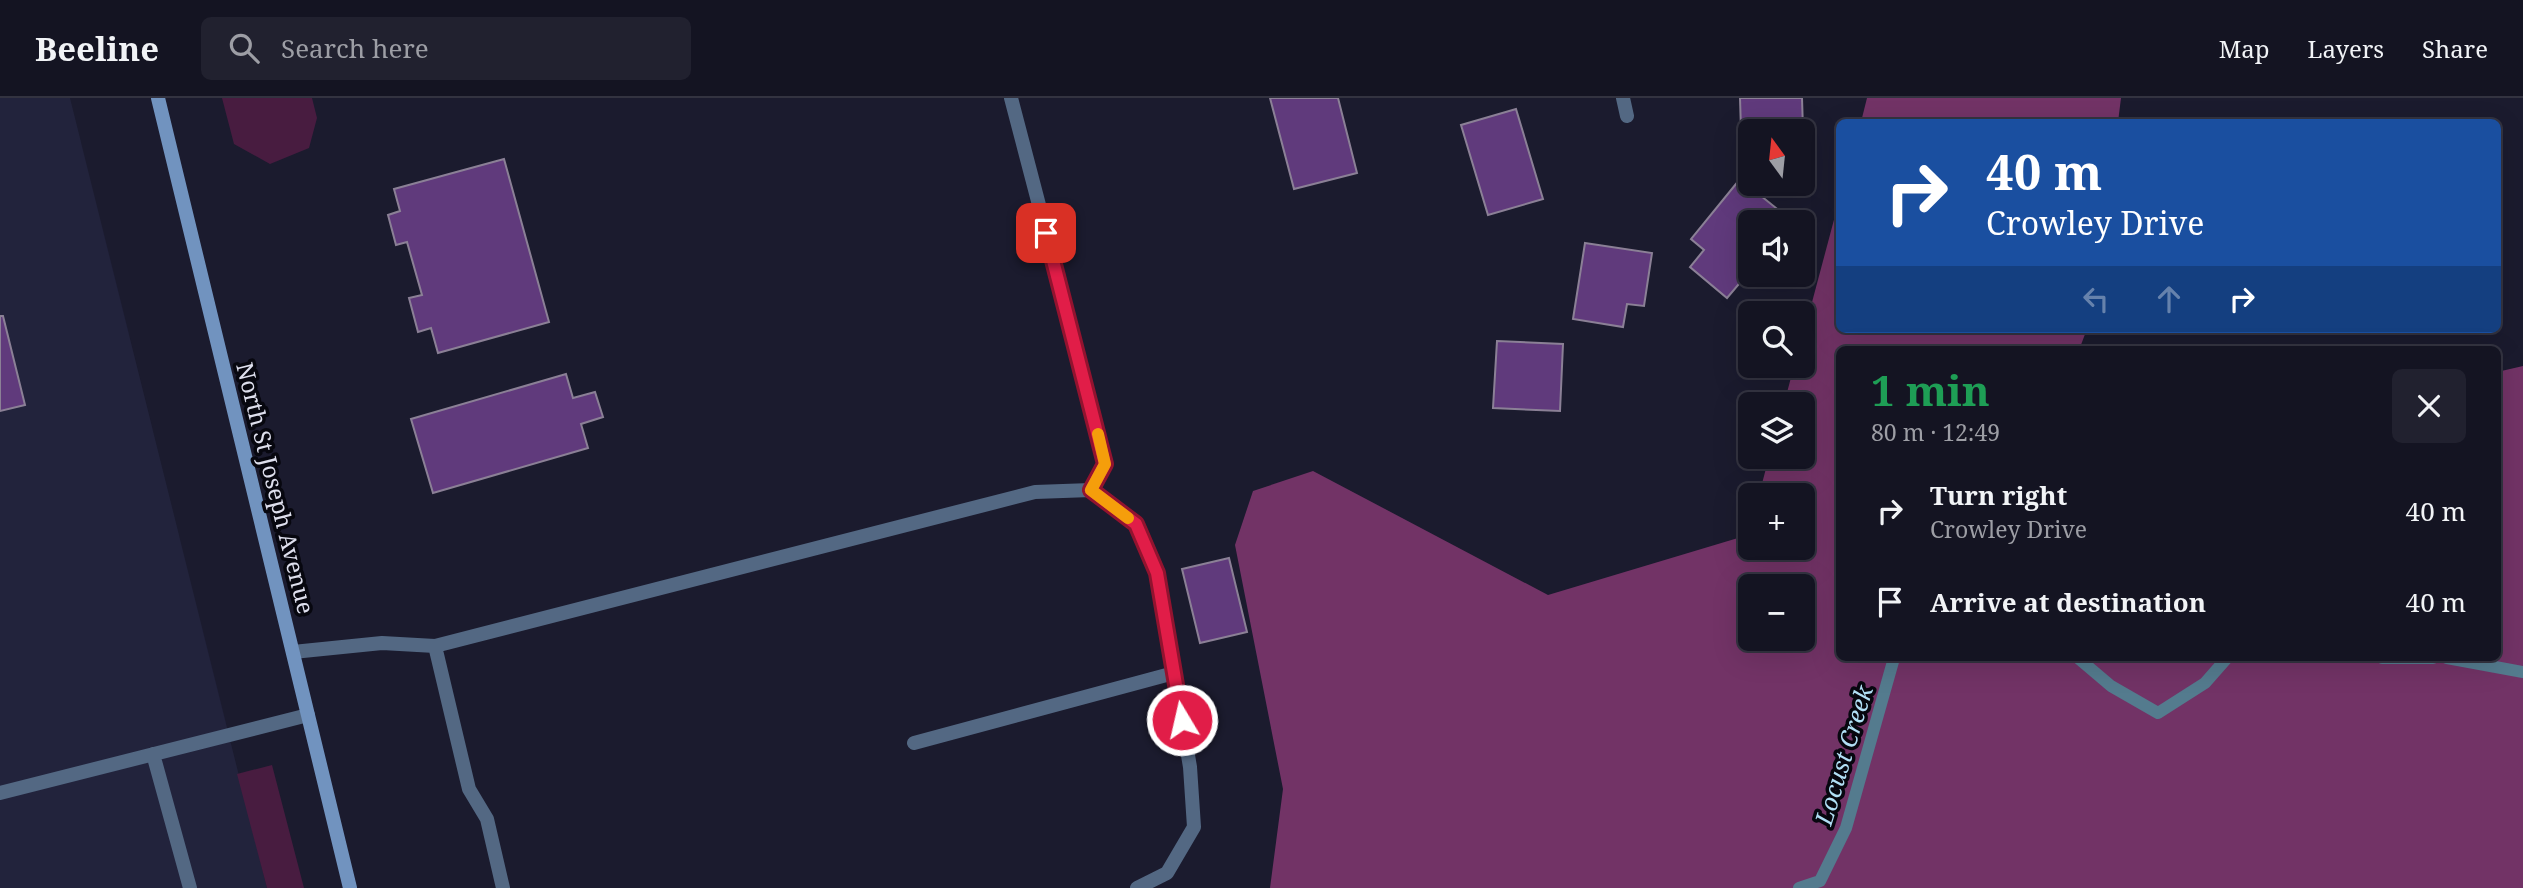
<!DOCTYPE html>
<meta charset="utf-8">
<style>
:root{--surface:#141422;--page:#21212f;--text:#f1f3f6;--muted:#9d9ea5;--line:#333340}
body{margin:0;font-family:"Noto Serif",serif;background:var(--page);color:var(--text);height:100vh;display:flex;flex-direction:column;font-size:26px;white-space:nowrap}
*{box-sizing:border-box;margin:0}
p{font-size:23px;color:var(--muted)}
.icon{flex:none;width:38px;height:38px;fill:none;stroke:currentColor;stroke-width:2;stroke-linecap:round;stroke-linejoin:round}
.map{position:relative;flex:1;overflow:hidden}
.details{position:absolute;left:1836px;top:248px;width:665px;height:315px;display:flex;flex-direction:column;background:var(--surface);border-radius:10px;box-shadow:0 7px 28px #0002,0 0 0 2px var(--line)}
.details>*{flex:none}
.banner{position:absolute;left:1836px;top:21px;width:665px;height:214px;border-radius:10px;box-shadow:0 7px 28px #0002,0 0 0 2px var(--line);background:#1a4fa0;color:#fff;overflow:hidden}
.needle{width:46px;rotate:345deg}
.buttons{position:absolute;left:1738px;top:21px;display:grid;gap:14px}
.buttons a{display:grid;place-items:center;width:77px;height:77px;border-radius:10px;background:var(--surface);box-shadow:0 7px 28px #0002,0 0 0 2px var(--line);font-size:35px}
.pin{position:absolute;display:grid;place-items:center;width:60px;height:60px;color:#fff;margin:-30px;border-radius:14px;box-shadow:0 4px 10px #0006}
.me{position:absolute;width:77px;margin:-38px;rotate:351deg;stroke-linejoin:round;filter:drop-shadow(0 0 5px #0008)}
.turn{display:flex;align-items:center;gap:24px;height:147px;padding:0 35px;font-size:32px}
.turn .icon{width:91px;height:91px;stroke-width:2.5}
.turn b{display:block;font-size:49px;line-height:60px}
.lanes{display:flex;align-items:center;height:66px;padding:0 35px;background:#0003;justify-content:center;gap:35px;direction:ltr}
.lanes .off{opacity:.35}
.round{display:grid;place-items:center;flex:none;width:74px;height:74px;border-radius:10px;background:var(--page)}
.head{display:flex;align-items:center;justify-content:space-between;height:119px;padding:0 35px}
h1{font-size:42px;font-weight:700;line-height:52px;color:#1e9e55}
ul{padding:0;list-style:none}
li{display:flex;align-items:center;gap:21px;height:91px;padding:0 35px}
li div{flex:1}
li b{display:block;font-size:26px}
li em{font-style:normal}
header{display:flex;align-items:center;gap:42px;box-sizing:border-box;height:98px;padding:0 35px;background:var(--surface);border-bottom:2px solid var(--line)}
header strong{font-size:33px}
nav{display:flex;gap:38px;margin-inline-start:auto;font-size:24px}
.search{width:490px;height:63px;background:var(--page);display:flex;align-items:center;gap:18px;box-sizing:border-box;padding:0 24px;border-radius:10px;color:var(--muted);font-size:26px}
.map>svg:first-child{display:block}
</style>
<header>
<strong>Beeline</strong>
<div class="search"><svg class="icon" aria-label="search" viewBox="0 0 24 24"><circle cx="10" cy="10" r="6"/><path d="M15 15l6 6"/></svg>Search here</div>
<nav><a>Map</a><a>Layers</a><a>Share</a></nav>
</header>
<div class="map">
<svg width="2523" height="790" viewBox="0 0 2523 790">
<rect width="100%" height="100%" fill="#1b1b2e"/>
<path fill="#22233c" d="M 0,0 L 70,0 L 267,790 L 0,790 Z"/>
<path fill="#481c40" d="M 222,0 L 312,0 L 317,20 L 309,50 L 270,66 L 234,46 Z
M 272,667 L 304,790 L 267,790 L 237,676 Z"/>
<path fill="#723366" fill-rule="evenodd" d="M 1867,0 L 2121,0 L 2118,24 L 1861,24 Z
M 1839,103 L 1839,231 L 2087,231 L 2079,252 L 1839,252 L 1839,560 L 2497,560 L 2497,274 L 2523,268 L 2523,790 L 1270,790 L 1283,691 L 1235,447 L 1253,393 L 1313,373 L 1548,497 L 1748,437 L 1750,430 L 1750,450 L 1802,450 L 1802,397 L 1759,397 L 1769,359 L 1802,359 L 1802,306 L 1784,306 L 1794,268 L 1802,268 L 1803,238 ZM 1750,488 L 1802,488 L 1802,541 L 1750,541 Z"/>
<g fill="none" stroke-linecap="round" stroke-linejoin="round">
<path stroke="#547b8e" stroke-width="12" d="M 2078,560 L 2111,588 L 2158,615 L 2205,585 L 2227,560
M 2382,560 L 2433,560
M 2447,560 L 2523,574
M 1799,790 L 1820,783 L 1846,730 L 1894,560"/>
</g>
<path fill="#603a7c" stroke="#8b8096" stroke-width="2" d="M 1270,0 L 1338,0 L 1357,75 L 1294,91 Z
M 1740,0 L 1802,0 L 1804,63 L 1802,33 L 1750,33 L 1750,64 L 1742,65 Z
M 1516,11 L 1543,101 L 1488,117 L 1461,27 Z
M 504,61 L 549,224 L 438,255 L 431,230 L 418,234 L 409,200 L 422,197 L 407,144 L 396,147 L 388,117 L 400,113 L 394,91 Z
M 1740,81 L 1792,123 L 1750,124 L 1750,173 L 1727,200 L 1690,169 L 1704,152 L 1691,141 Z
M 1585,145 L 1652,155 L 1644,208 L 1627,206 L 1623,229 L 1573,221 Z
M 0,218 L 3,218 L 25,307 L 0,313 Z
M 1497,243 L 1563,246 L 1560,313 L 1493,310 Z
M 566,276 L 573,300 L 595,294 L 603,319 L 581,326 L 588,350 L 433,395 L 411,321 Z
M 1229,460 L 1247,534 L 1200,545 L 1182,471 Z"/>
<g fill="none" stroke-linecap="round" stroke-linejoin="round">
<path stroke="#536883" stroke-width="14" d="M 435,548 L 1035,394 L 1091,392 L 1136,426 L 1157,475 L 1190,669 L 1194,729 L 1167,775 L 1137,790
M 293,554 L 382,545 L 435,548 L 469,691 L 487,721 L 503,790
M 914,645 L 1174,575
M 153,656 L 190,790
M 0,695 L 308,617"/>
<path stroke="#536883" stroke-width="14" d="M 1011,0 L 1083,275 L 1105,366 L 1091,392
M 1623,0 L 1627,18"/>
<path stroke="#7193bf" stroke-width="14" d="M 158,0 L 350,790"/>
</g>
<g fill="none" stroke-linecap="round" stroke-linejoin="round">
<defs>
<path id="route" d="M 1046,135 L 1105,366 L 1091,392 L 1136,426 L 1157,475 L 1182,622"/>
</defs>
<use href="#route" stroke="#92132f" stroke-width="18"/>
<use href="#route" stroke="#e11d48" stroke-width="12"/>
<path stroke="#f59e0b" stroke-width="12" d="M 1098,336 L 1105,366 L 1091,392 L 1128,420"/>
</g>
<g text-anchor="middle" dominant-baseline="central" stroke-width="7" stroke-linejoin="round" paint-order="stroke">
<g font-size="23" fill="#dedfed" stroke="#07070f">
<text transform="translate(276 390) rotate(76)">North St Joseph Avenue</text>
</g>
<g font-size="24" font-style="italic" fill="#b1dff5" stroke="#07070f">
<text transform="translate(1843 657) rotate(-73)">Locust Creek</text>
</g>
</g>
</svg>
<div class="buttons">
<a><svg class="needle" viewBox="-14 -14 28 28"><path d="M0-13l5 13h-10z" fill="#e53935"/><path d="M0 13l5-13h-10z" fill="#9d9ea5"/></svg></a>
<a><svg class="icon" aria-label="sound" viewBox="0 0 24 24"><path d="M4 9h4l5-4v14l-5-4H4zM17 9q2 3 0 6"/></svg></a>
<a><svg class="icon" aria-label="search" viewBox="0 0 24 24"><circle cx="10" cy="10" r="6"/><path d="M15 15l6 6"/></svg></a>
<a><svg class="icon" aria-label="layers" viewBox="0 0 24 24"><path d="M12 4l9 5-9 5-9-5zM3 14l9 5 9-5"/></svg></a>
<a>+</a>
<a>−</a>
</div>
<div class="pin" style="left:1046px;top:135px;background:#d93025"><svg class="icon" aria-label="arrive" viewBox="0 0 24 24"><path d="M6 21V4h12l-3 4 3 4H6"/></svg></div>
<svg class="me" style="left:1182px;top:622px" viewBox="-20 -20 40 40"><circle r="17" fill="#e11d48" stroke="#fff" stroke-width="3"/><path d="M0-11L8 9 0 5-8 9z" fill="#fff"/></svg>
<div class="banner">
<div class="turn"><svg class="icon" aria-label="right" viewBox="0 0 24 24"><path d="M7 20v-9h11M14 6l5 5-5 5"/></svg><div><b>40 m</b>Crowley Drive</div></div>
<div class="lanes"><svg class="icon off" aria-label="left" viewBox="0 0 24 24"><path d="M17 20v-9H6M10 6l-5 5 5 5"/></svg><svg class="icon off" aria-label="ahead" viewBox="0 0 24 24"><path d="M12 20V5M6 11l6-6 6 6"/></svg><svg class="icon" aria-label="right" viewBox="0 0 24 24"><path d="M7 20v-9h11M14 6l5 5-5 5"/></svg></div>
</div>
<section class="details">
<div class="head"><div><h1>1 min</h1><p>80 m · 12:49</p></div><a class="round"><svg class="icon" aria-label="close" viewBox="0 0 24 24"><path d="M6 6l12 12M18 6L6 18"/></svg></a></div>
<ul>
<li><svg class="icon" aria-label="right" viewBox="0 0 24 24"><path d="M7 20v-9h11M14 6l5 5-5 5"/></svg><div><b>Turn right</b><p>Crowley Drive</p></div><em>40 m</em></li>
<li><svg class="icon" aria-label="arrive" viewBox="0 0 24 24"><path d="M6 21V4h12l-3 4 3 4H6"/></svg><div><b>Arrive at destination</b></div><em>40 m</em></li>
</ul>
</section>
</div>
